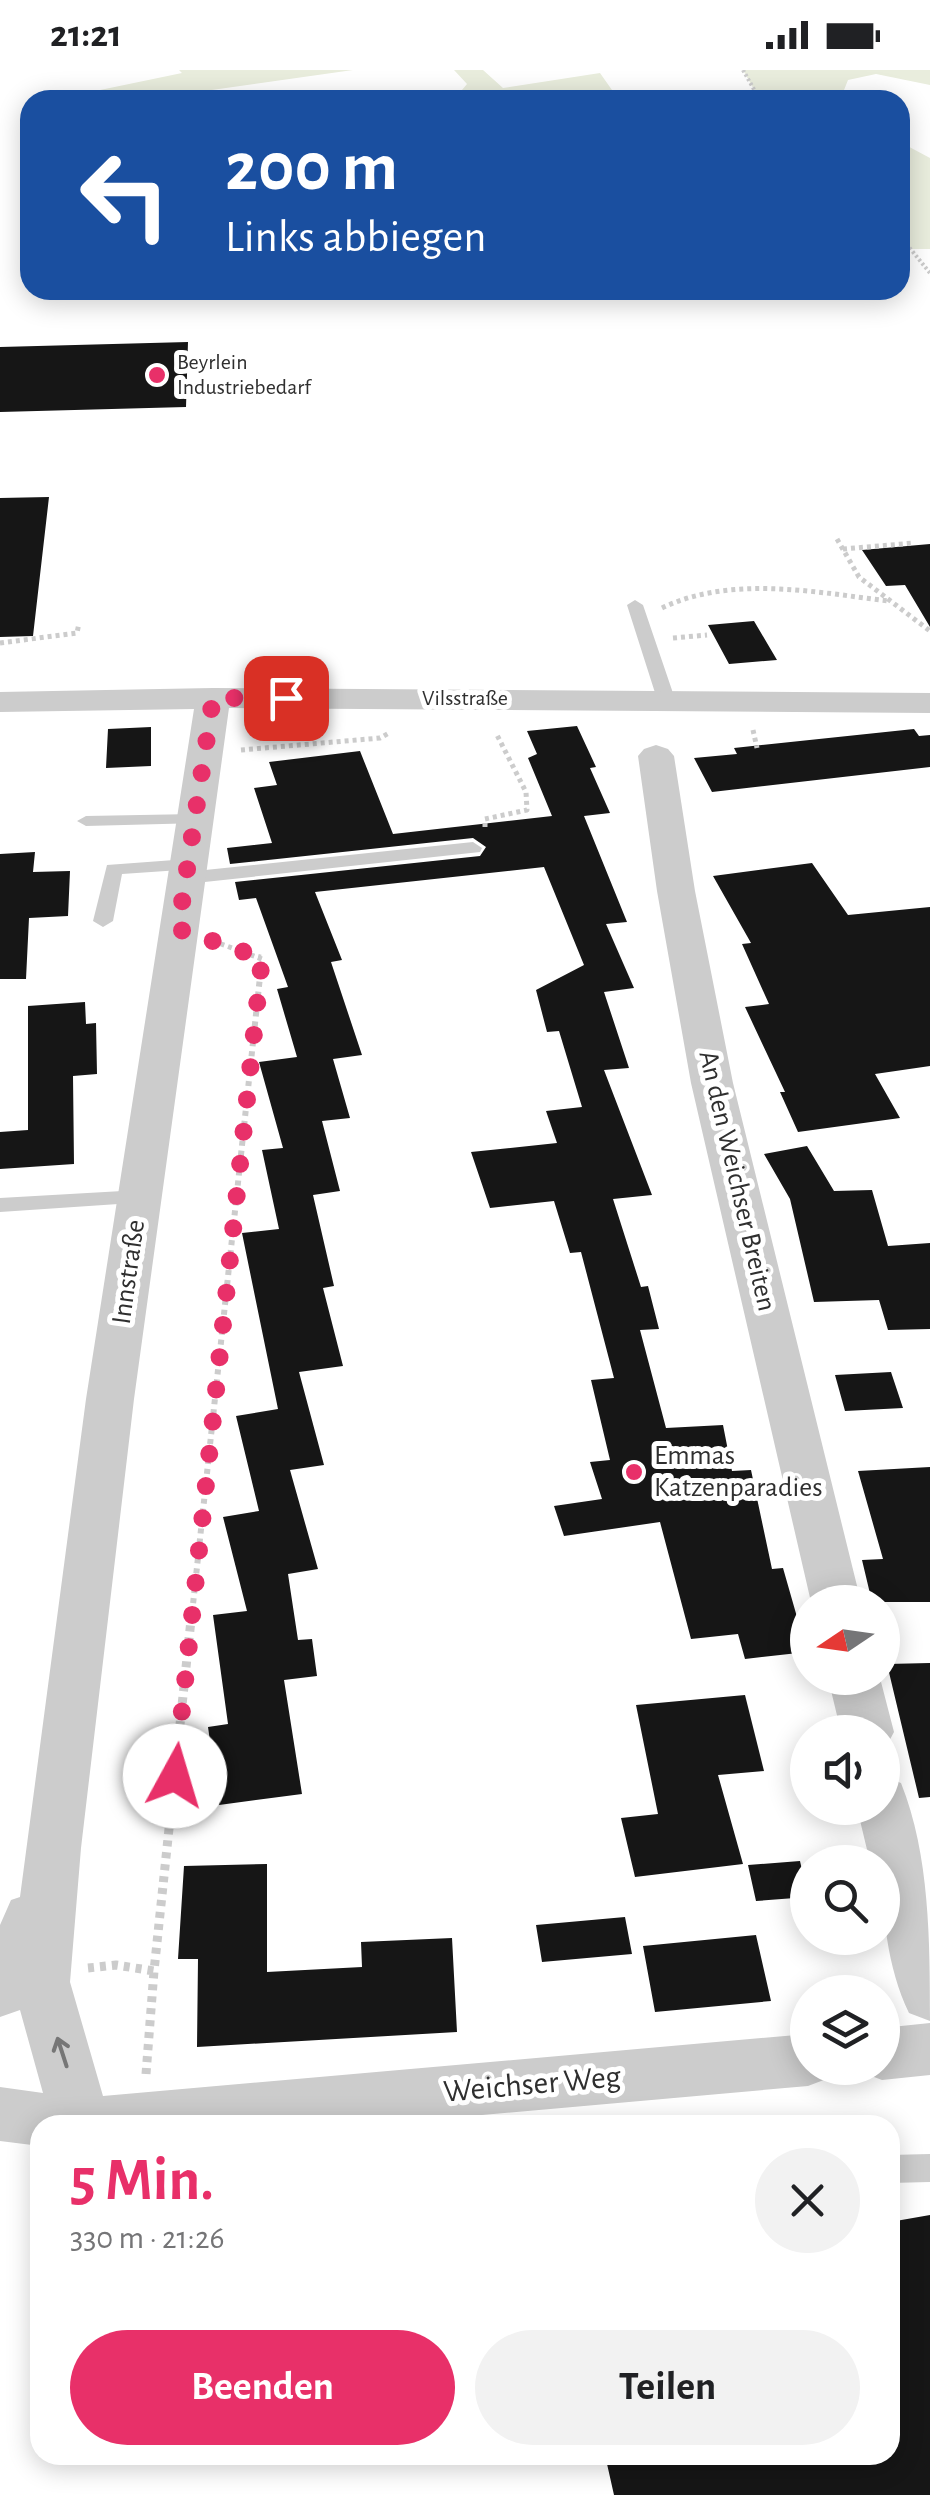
<!DOCTYPE html>
<html lang="de">
<meta charset="utf-8">
<style>
:root{--surface:#fff;--page:#f2f2f2;--text:#202124;--muted:#757577;--accent:#e83069}
body{margin:0;font-family:"Alegreya Sans",sans-serif;background:var(--page);color:var(--text);height:100vh;display:flex;flex-direction:column;font-size:38px;white-space:nowrap}
*{box-sizing:border-box;margin:0}
p{font-size:32px;color:var(--muted)}
.icon{flex:none;width:55px;height:55px;fill:none;stroke:currentColor;stroke-width:2;stroke-linecap:round;stroke-linejoin:round}
.map{position:relative;flex:1;overflow:hidden}
.details{position:absolute;left:30px;top:2045px;width:870px;height:350px;display:flex;flex-direction:column;background:var(--surface);border-radius:30px;box-shadow:0 5px 25px #0003}
.details>*{flex:none}
.guide{position:absolute;left:20px;top:20px;width:890px;height:210px;border-radius:30px;box-shadow:0 5px 25px #0003;background:#1a4fa0;color:#fff;overflow:hidden}
.needle{width:65px;rotate:257deg}
.buttons{position:absolute;left:790px;top:1515px;display:grid;gap:20px}
.buttons a{display:grid;place-items:center;width:110px;height:110px;border-radius:50%;background:var(--surface);box-shadow:0 5px 25px #0003;font-size:50px}
.pin{position:absolute;display:grid;place-items:center;width:85px;height:85px;color:#fff;margin:-42px;border-radius:20px;box-shadow:0 5px 15px #0006}
.me{position:absolute;width:110px;margin:-55px;rotate:6deg;stroke-linejoin:round;filter:drop-shadow(0 0 8px #0008)}
.turn{display:flex;align-items:center;gap:35px;height:210px;padding:0 40px;font-size:45px}
.turn .icon{width:130px;height:130px;stroke-width:2.5}
.turn b{display:block;font-size:70px;line-height:85px}
.round{display:grid;place-items:center;flex:none;width:105px;height:105px;border-radius:52px;background:var(--page)}
.overview{display:flex;align-items:center;justify-content:space-between;height:170px;padding:0 40px}
h1{font-size:60px;font-weight:600;line-height:75px;color:var(--accent)}
.cta{display:flex;gap:20px;margin-top:auto;padding:20px 40px}
.cta a{flex:1;height:115px;border-radius:60px;background:var(--accent);color:#fff;font-size:40px;font-weight:600;line-height:115px;text-align:center}
.cta a+a{background:var(--page);color:var(--text)}
.status{display:flex;justify-content:space-between;align-items:center;height:70px;padding:0 50px;background:var(--surface);direction:ltr}
.status svg{height:28px;fill:currentColor}
.map>svg:first-child{display:block}
</style>
<div class="status"><b>21:21</b><svg viewBox="0 0 49 12"><path d="M0 12V9h3v3zM5 12V6h3v6zM10 12V3h3v9zM15 12V0h3v12zM26 1h20v11H26zM47 4h2v5h-2z"/></svg></div>
<div class="map">
<svg width="930" height="2425" viewBox="0 0 930 2425">
<rect width="100%" height="100%" fill="#fff"/>
<path fill="#e9eddd" d="M 179,0 L 353,0 L 141,30 L 52,30 L 182,3 Z
M 454,0 L 483,0 L 503,18 L 600,3 L 619,30 L 426,30 L 462,20 L 467,14 Z
M 743,0 L 930,0 L 930,15 L 876,4 L 848,10 L 840,30 L 760,30 Z
M 900,72 L 930,88 L 930,179 L 912,179 L 900,166 Z"/>
<path fill="#161616" d="M 188,272 L 186,337 L 0,342 L 0,277 Z
M 49,427 L 33,566 L 0,567 L 0,428 Z
M 930,474 L 930,557 L 905,515 L 886,516 L 862,480 Z
M 754,551 L 777,590 L 729,594 L 708,555 Z
M 577,656 L 596,697 L 590,698 L 610,743 L 584,746 L 627,852 L 606,854 L 634,918 L 604,922 L 629,998 L 604,1000 L 652,1125 L 613,1129 L 641,1217 L 648,1216 L 659,1259 L 640,1260 L 666,1358 L 723,1355 L 732,1401 L 751,1400 L 772,1499 L 783,1498 L 807,1582 L 745,1589 L 738,1564 L 691,1569 L 660,1452 L 564,1466 L 554,1436 L 602,1429 L 590,1392 L 610,1390 L 591,1310 L 614,1308 L 581,1182 L 570,1183 L 554,1131 L 490,1138 L 471,1082 L 557,1073 L 546,1041 L 582,1037 L 559,961 L 547,962 L 536,920 L 584,895 L 544,797 L 315,822 L 342,890 L 331,892 L 362,985 L 333,989 L 350,1048 L 322,1051 L 340,1121 L 313,1125 L 334,1216 L 323,1218 L 343,1296 L 299,1302 L 324,1395 L 290,1400 L 318,1499 L 288,1504 L 298,1570 L 312,1569 L 317,1606 L 284,1610 L 302,1724 L 219,1735 L 208,1657 L 228,1654 L 213,1545 L 247,1541 L 223,1447 L 259,1441 L 236,1346 L 278,1339 L 242,1163 L 279,1159 L 262,1080 L 283,1078 L 259,992 L 297,987 L 277,919 L 288,917 L 256,828 L 239,830 L 235,812 L 480,786 L 486,777 L 473,768 L 230,794 L 227,778 L 272,773 L 254,718 L 277,715 L 269,692 L 360,681 L 393,764 L 552,746 L 528,688 L 537,684 L 527,661 Z
M 151,657 L 151,696 L 106,698 L 108,659 Z
M 914,659 L 919,666 L 930,665 L 930,697 L 712,722 L 694,688 L 737,684 L 734,678 Z
M 35,782 L 33,802 L 70,801 L 68,846 L 29,848 L 26,909 L 0,909 L 0,784 Z
M 812,793 L 848,845 L 930,837 L 930,996 L 875,1004 L 900,1048 L 798,1062 L 780,1022 L 785,1022 L 745,937 L 769,934 L 742,874 L 751,873 L 713,806 Z
M 85,932 L 86,954 L 96,953 L 97,1004 L 73,1006 L 74,1094 L 0,1099 L 0,1062 L 28,1060 L 28,936 Z
M 807,1076 L 834,1121 L 872,1120 L 888,1176 L 930,1173 L 930,1259 L 888,1260 L 879,1230 L 814,1232 L 790,1129 L 764,1084 Z
M 891,1302 L 903,1338 L 845,1341 L 835,1305 Z
M 930,1397 L 930,1532 L 872,1532 L 862,1490 L 883,1489 L 858,1401 Z
M 930,1593 L 930,1727 L 919,1728 L 887,1594 Z
M 745,1625 L 764,1701 L 718,1705 L 743,1794 L 635,1807 L 621,1748 L 658,1744 L 636,1635 Z
M 800,1791 L 808,1827 L 756,1831 L 748,1795 Z
M 267,1794 L 267,1902 L 362,1897 L 361,1872 L 452,1868 L 457,1962 L 197,1977 L 198,1889 L 178,1889 L 184,1796 Z
M 625,1847 L 632,1884 L 542,1892 L 536,1855 Z
M 756,1865 L 771,1931 L 655,1942 L 643,1876 Z
M 930,2145 L 930,2425 L 614,2425 L 605,2385 L 890,2385 L 890,2152 Z"/>
<g fill="none" stroke-linecap="round" stroke-linejoin="round">
<path stroke="#ccc" stroke-width="4" stroke-dasharray="2.5 2.5" stroke-linecap="butt" d="M 743,0 L 760,30
M 900,166 L 930,203"/>
<path stroke="#ccc" stroke-width="5" stroke-dasharray="4 4" stroke-linecap="butt" d="M 837,469 L 859,507 L 930,561
M 843,479 L 914,473
M 662,538 C 731,505 815,522 888,531
M 673,568 L 707,565
M 0,573 L 77,563 L 79,553
M 753,660 L 757,678
M 241,680 L 380,668 L 389,663
M 485,757 L 485,749 L 527,740 L 526,722 L 497,665
M 213,871 L 262,889"/>
<path stroke="#ccc" stroke-width="6" stroke-dasharray="5 5" stroke-linecap="butt" d="M 191,1553 L 262,888 L 258,887"/>
<path stroke="#ccc" stroke-width="9" stroke-dasharray="6 6" stroke-linecap="butt" d="M 88,1898 L 116,1895 L 154,1901 L 191,1550
M 146,2004 L 154,1901"/>
<path fill="#ccc" fill-rule="evenodd" d="M 635,530 L 643,535 L 675,629 L 672,633 L 660,633 L 657,629 L 627,535 Z
M 195,744 L 201,745 L 201,753 L 86,756 L 77,751 L 86,746 Z
M 473,772 L 482,778 L 480,782 L 186,814 L 177,808 L 186,802 Z
M 188,789 L 197,795 L 195,799 L 122,804 L 113,851 L 103,857 L 93,851 L 107,795 Z
M 140,1120 L 148,1122 L 151,1127 L 148,1132 L 0,1142 L 0,1128 Z
M 930,2084 L 930,2112 L 890,2113 L 890,2085 Z"/>
<path fill="#ccc" fill-rule="evenodd" d="M 213,618 L 930,623 L 930,643 L 229,638 L 134,1329 L 81,1778 L 70,1912 L 103,2026 L 808,1964 L 808,1998 L 834,1998 L 829,2008 L 808,2016 L 370,2055 L 40,2055 L 40,2076 L 0,2071 L 0,2017 L 43,2023 L 20,1940 L 0,1947 L 0,1855 L 11,1830 L 20,1827 L 86,1329 L 194,639 L 0,642 L 0,622 Z
M 656,675 L 668,679 L 674,686 L 695,821 L 733,1013 L 861,1532 L 811,1532 L 691,1013 L 657,821 L 638,686 L 644,679 Z
M 828,1608 L 880,1608 L 894,1662 L 886,1677 L 882,1678 L 882,1662 L 841,1662 Z
M 882,1706 L 901,1713 C 930,1785 930,1872 930,1951 L 909,1943 C 887,1897 882,1844 882,1792 L 870,1792 L 857,1738 L 882,1738 Z
M 930,1953 L 930,2005 L 882,2010 L 861,2002 L 859,1998 L 882,1998 L 882,1958 Z"/>
</g>
<defs><path id="oneway-shaft" d="M-6 0H5M1.5-3L5.5 0L1.5 3" fill="none" stroke-width="1.6" stroke-linecap="round" stroke-linejoin="round" transform="scale(2.5)"/></defs>
<use stroke="#767676" href="#oneway-shaft" transform="translate(62 1982) rotate(-108)"/>
<g fill="none" stroke-linecap="round" stroke-linejoin="round">
<path stroke="#e83069" stroke-width="18" stroke-dasharray="0 32.4" d="M 175,1706 L 262,888 L 178,859 L 213,628 L 286,628"/>
</g>
<g fill="#e83069" stroke="#fff" stroke-width="4">
<circle cx="157" cy="305" r="10"/>
<circle cx="634" cy="1402" r="10"/>
</g>
<g text-anchor="middle" dominant-baseline="central" stroke-width="10" stroke-linejoin="round" paint-order="stroke">
<g font-size="22" fill="#2f2f2f" stroke="#fff" text-anchor="start">
<text x="177" y="292">Beyrlein<tspan x="177" dy="25">Industriebedarf</tspan></text>
</g>
<g font-size="22" fill="#2f2f2f" stroke="#fff">
<text x="465" y="628">Vilsstraße</text>
</g>
<g font-size="28" fill="#2f2f2f" stroke="#fff">
<text transform="translate(737 1111) rotate(77)">An den Weichser Breiten</text>
<text transform="translate(129 1202) rotate(-82)">Innstraße</text>
</g>
<g font-size="28" fill="#2f2f2f" stroke="#fff" text-anchor="start">
<text x="654" y="1386">Emmas<tspan x="654" dy="32">Katzenparadies</tspan></text>
</g>
<g font-size="32" fill="#2f2f2f" stroke="#fff">
<text transform="translate(532 2014) rotate(-5)">Weichser Weg</text>
</g>
</g>
</svg>
<div class="buttons">
<a><svg class="needle" viewBox="-14 -14 28 28"><path d="M0-13l5 13h-10z" fill="#e53935"/><path d="M0 13l5-13h-10z" fill="#757577"/></svg></a>
<a><svg class="icon" aria-label="sound" viewBox="0 0 24 24"><path d="M4 9h4l5-4v14l-5-4H4zM17 9q2 3 0 6"/></svg></a>
<a><svg class="icon" aria-label="search" viewBox="0 0 24 24"><circle cx="10" cy="10" r="6"/><path d="M15 15l6 6"/></svg></a>
<a><svg class="icon" aria-label="layers" viewBox="0 0 24 24"><path d="M12 4l9 5-9 5-9-5zM3 14l9 5 9-5"/></svg></a>
</div>
<div class="pin" style="left:286px;top:628px;background:#d93025"><svg class="icon" aria-label="arrive" viewBox="0 0 24 24"><path d="M6 21V4h12l-3 4 3 4H6"/></svg></div>
<svg class="me" style="left:175px;top:1706px" viewBox="-20 -20 40 40"><circle r="19" fill="#fff"/><path d="M0-13L10 11 0 6-10 11z" fill="#e83069"/></svg>
<div class="guide">
<div class="turn"><svg class="icon" aria-label="left" viewBox="0 0 24 24"><path d="M17 20v-9H6M10 6l-5 5 5 5"/></svg><div><b>200 m</b>Links abbiegen</div></div>
</div>
<section class="details">
<div class="overview"><div><h1>5 Min.</h1><p>330 m · 21:26</p></div><a class="round"><svg class="icon" aria-label="close" viewBox="0 0 24 24"><path d="M6 6l12 12M18 6L6 18"/></svg></a></div>
<div class="cta"><a>Beenden</a><a>Teilen</a></div>
</section>
</div>
